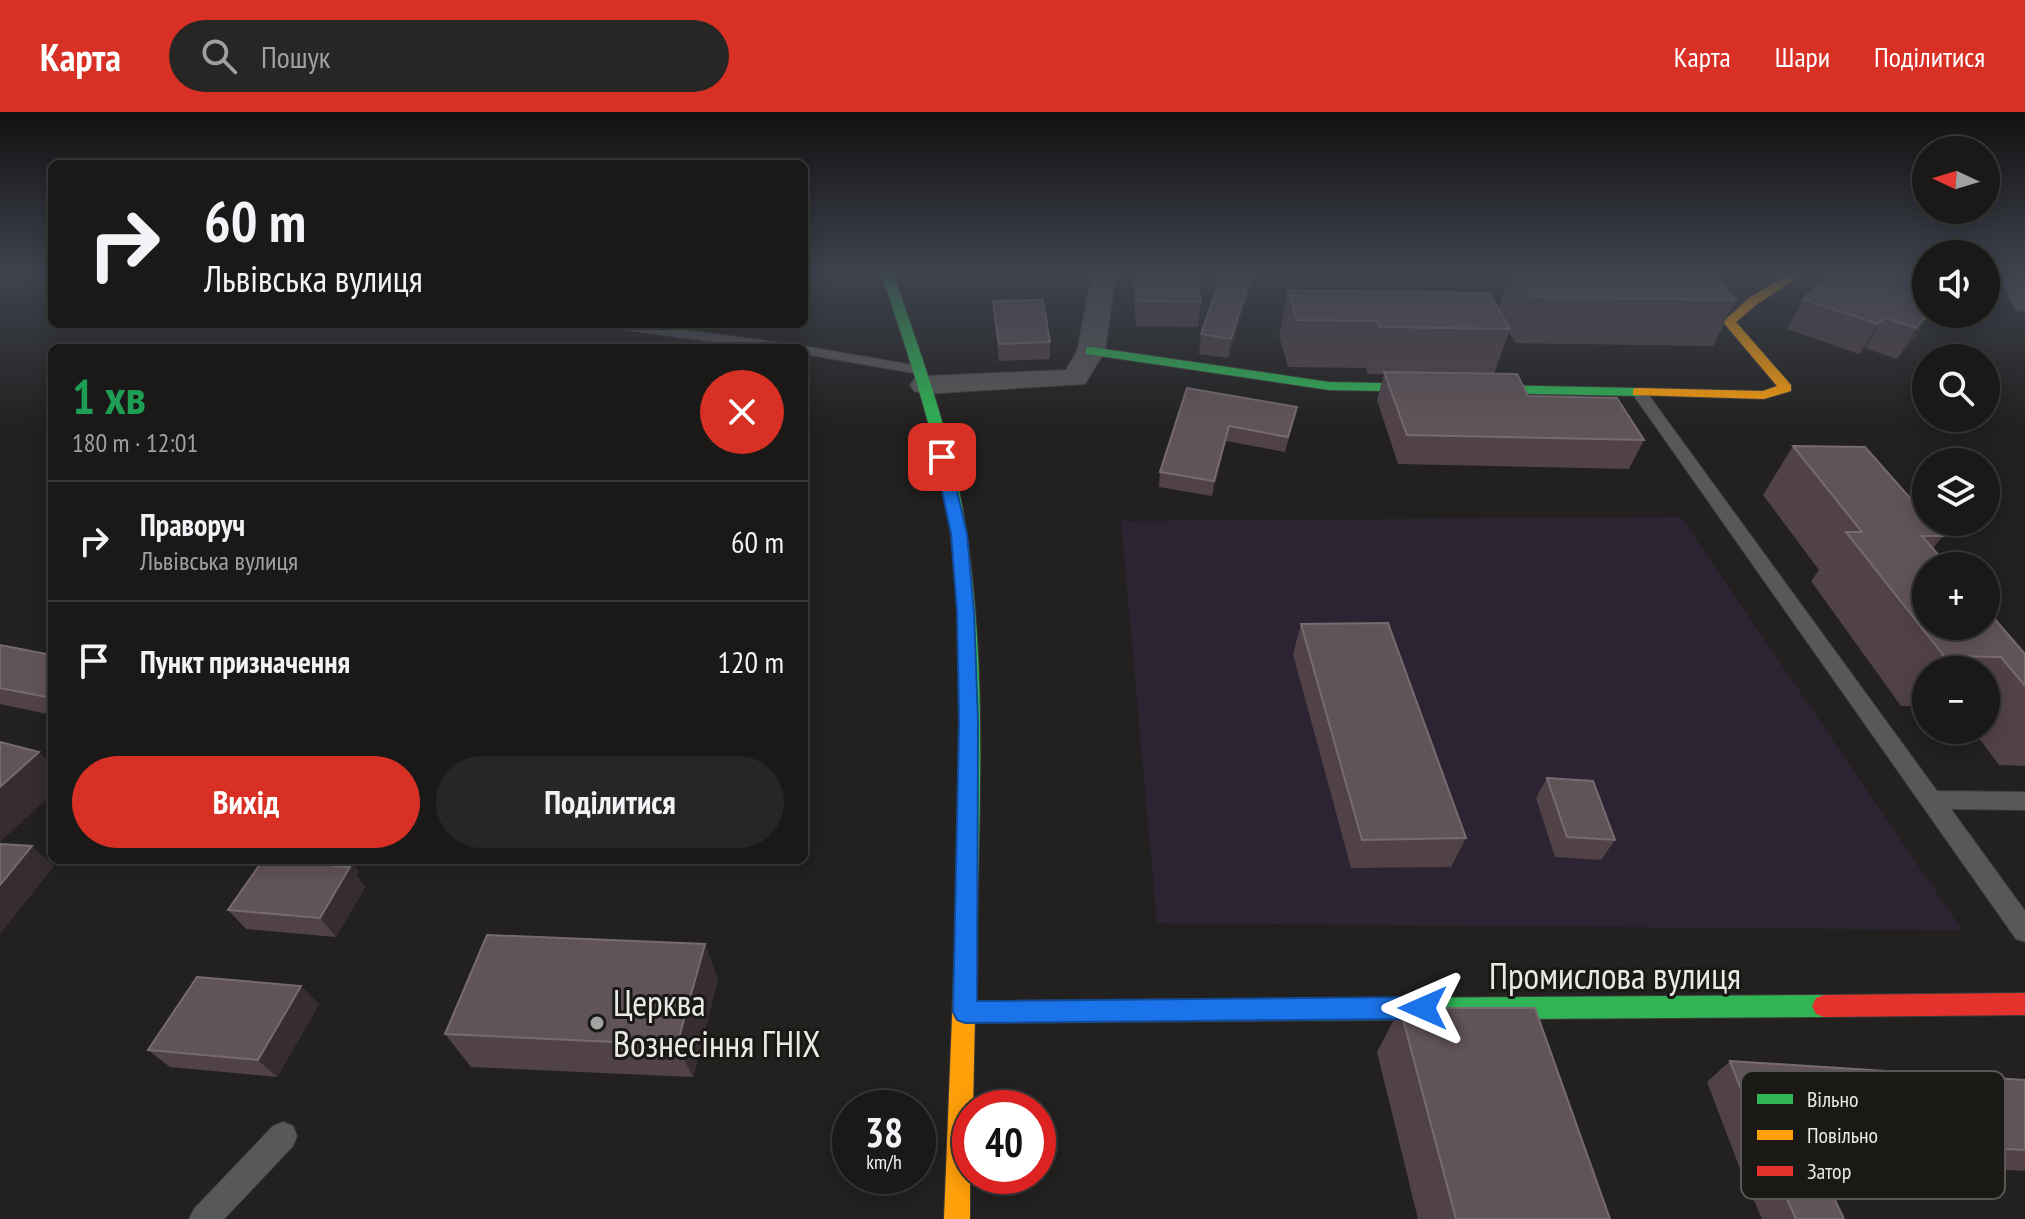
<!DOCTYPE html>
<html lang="uk">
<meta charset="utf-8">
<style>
:root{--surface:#1a1918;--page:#272625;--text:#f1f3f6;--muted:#9fa0a2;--line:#383837;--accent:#d93025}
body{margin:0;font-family:"PT Sans Narrow",sans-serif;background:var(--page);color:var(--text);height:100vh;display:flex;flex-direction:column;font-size:30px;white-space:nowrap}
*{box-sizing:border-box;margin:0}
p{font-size:26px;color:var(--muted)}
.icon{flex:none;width:44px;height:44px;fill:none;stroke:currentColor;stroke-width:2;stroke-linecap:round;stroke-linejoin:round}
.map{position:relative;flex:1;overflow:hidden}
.side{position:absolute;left:48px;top:232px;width:760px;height:520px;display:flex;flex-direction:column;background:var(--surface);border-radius:12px;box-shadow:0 4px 20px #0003,0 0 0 2px var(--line)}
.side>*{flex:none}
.banner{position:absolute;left:48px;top:48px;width:760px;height:168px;border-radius:12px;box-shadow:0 4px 20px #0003,0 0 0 2px var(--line);background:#1a1918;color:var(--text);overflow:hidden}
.needle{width:52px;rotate:274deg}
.fabs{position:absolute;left:1912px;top:24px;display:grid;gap:16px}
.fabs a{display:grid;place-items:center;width:88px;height:88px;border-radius:50%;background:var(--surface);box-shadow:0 4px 20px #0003,0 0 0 2px var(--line);font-size:40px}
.speed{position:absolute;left:832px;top:978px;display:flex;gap:16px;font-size:40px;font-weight:700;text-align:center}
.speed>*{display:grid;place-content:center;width:104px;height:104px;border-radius:50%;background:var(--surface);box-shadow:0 4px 20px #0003,0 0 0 2px var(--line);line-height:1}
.speed small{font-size:20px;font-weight:400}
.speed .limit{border:12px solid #d22;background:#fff;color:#111}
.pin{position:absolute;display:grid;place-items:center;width:68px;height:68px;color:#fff;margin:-34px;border-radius:16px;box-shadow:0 4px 12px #0006}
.me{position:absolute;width:88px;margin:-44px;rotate:270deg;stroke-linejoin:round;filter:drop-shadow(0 0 6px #0008)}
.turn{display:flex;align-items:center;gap:28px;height:168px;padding:0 24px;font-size:36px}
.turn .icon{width:104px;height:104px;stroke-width:2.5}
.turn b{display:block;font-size:56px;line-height:68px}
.round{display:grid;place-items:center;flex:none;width:84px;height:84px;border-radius:42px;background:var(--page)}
.headline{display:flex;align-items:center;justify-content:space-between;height:136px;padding:0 24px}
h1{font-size:48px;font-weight:700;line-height:60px;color:#1e9e55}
.action{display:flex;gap:16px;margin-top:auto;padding:16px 24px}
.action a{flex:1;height:92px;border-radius:48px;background:var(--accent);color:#fff;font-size:32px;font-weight:700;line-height:92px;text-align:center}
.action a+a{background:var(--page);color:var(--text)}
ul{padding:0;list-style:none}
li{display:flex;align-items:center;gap:24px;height:120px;padding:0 24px;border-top:2px solid var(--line)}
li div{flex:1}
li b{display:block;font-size:30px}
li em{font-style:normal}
header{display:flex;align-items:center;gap:48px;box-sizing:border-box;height:112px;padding:0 40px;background:var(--accent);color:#fff}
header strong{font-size:38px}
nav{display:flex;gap:44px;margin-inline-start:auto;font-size:28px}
.search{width:560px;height:72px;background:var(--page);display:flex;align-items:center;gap:20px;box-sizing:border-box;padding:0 28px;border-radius:44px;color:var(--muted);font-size:30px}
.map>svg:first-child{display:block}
</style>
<header>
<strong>Карта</strong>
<div class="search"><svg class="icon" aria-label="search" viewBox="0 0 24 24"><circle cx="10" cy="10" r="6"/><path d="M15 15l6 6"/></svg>Пошук</div>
<nav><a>Карта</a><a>Шари</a><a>Поділитися</a></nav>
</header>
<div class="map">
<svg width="2025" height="1107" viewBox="0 0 2025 1107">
<rect width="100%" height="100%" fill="#222120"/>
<path fill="#2c2432" d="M 1681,405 L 1962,818 L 1157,811 L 1121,409 Z"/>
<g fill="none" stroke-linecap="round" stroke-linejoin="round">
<defs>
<path id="lane" d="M 604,212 L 643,212 L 790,232 L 797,236 L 758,236 L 611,216 Z
M 804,234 L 919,254 L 926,258 L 919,262 L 804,242 L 804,236 L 798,236 Z
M 1640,276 L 1645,278 L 1937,679 L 2025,680 L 2025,698 L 1951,697 L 2025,799 L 2025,830 L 2016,827 L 1632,281 Z
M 283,1010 L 293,1014 L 297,1024 L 293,1034 L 224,1107 L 189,1107 L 194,1097 L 273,1014 Z"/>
<path id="street" d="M 1092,161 L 1116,161 L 1105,239 L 1085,272 L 924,282 L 914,279 L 910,273 L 914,267 L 924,264 L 1066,258 L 1077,239 Z
M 2005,161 L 2025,161 L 2025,200 L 2016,198 C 2009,188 2001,172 2005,161 Z"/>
<path id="fast" d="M 881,161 L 893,161 C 919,237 948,314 962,394 C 989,546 979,702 976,856 L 973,863 L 965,866 L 957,863 L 954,856 C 959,702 973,542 946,389 C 932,311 906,236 881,161 Z
M 1091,235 L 1329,270 L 1638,276 L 1645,280 L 1638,284 L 1329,278 L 1086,242 L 1086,236 Z
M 1824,883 L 1832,886 L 1836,894 L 1832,902 L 1824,905 L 965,911 L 957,908 L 953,900 L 957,892 L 965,889 Z"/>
<path id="slow" d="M 1791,161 L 1805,161 L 1757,192 L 1736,210 L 1791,273 L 1791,279 L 1764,287 L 1633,283 L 1633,277 L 1638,276 L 1763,279 L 1777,274 L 1723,210 L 1749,186 Z
M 965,846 L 973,849 L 976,856 L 973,996 L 970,996 L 970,1107 L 944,1107 L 954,856 L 957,849 Z"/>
<path id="jam" d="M 2025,881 L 2025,903 L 1824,905 L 1816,902 L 1812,894 L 1816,886 L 1824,883 Z"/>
</defs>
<use href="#lane" stroke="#3c3b3a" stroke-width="2"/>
<use href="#street" stroke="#3c3b3a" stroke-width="2"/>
<use href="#fast" stroke="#3c3b3a" stroke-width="2"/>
<use href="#slow" stroke="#3c3b3a" stroke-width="2"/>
<use href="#jam" stroke="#3c3b3a" stroke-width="2"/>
<use href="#lane" fill="#585857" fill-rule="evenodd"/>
<use href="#street" fill="#585857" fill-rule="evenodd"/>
<use href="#fast" fill="#30b455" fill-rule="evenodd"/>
<use href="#slow" fill="#ff9f0a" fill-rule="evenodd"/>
<use href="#jam" fill="#e5322d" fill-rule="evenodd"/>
</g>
<path fill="#514248" d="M 1132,161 L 1196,161 L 1201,190 L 1198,215 L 1136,214 Z
M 1510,161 L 1713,161 L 1736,188 L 1713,234 L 1515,231 L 1509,220 L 1494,262 L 1528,284 L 1644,328 L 1629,357 L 1398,352 L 1377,288 L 1384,262 L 1368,262 L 1366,256 L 1288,255 L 1279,224 L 1288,178 L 1498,197 Z
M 1926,161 L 1917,222 L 1897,247 L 1865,236 L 1859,242 L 1787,217 L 1803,187 Z
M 1253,167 L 1228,246 L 1199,242 L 1201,222 Z
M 993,189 L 1050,230 L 1050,247 L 999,249 L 994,206 Z
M 1187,276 L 1297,295 L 1285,340 L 1226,329 L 1212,384 L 1159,375 L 1160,360 Z
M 1793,334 L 1943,424 L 1933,436 L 2025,542 L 2025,654 L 1999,653 L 1973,618 L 1986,618 L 1986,558 L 1926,558 L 1926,594 L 1901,594 L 1811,469 L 1819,458 L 1763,383 Z
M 1301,512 L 1466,726 L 1451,755 L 1351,756 L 1293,542 Z
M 0,533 L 52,543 L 52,603 L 0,592 Z
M 1547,666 L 1615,728 L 1601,748 L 1555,745 L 1536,686 Z
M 359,759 L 356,763 L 365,775 L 336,825 L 246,817 L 228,798 Z
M 718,867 L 693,965 L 471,955 L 445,922 Z
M 319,892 L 277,965 L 170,955 L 148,938 Z
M 1400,896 L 1610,1107 L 1418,1107 L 1377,940 Z
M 1730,949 L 2025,968 L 2025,1059 L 1831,1047 L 1807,1005 L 1798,1010 L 1844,1107 L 1762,1107 L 1739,1054 L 1707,970 Z"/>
<path fill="#372d31" d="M 1252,161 L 1254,161 L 1253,167 L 1228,246 L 1231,227 Z
M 1928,202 L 1930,202 L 1917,222 L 1897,247 L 1916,216 Z
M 1884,206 L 1865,236 L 1859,242 L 1878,212 Z
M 1229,314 L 1226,329 L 1212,384 L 1214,369 Z
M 39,640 L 52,653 L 52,682 L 0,730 L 0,675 Z
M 32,734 L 54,754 L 0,822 L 0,773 Z
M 338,748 L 350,748 L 359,759 L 356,763 L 365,775 L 336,825 L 320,806 L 334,754 Z
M 705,832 L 718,867 L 693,965 L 677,933 Z
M 301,874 L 319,892 L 277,965 L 258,948 Z
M 1833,984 L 1807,1005 L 1770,1024 L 1795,1004 Z"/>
<path fill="#615459" stroke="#766b6f" stroke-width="2" d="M 1136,161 L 1196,161 L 1201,190 L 1138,189 Z
M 1222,161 L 1252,161 L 1231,227 L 1201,222 Z
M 1517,161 L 1713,161 L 1736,188 L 1531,185 Z
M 1831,161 L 1926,161 L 1926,202 L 1928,202 L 1916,216 L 1884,206 L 1878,212 L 1803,187 Z
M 1288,178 L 1489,181 L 1510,217 L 1380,215 L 1378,209 L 1297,208 Z
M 1043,188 L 1050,230 L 999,232 L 993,189 Z
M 1384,260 L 1517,262 L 1528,284 L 1617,286 L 1644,328 L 1407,323 Z
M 1187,276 L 1297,295 L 1288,325 L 1229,314 L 1214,369 L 1160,360 Z
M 1793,334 L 1865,335 L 1926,404 L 1926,410 L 1931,410 L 1943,424 L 1922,424 L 1948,454 L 1926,454 L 1926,514 L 1986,514 L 1986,497 L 2025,542 L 2025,574 L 2001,545 L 1944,544 L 1846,420 L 1862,420 Z
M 1388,511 L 1466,726 L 1362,728 L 1301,512 Z
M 0,533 L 52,543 L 52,586 L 0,576 Z
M 0,630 L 39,640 L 0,675 Z
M 1547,666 L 1593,669 L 1615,728 L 1567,725 Z
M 0,732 L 32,734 L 0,773 Z
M 263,748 L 338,748 L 334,754 L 350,755 L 320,806 L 228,798 Z
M 487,823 L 705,832 L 677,933 L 445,922 Z
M 197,865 L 301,874 L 258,948 L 148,938 Z
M 1400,896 L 1535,896 L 1610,1107 L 1456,1107 Z
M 1730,949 L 2025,968 L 2025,1038 L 1858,1028 L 1833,984 L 1795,1004 L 1844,1107 L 1796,1107 L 1763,1034 Z"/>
<linearGradient id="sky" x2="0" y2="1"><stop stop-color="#131212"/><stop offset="0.51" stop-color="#3e434e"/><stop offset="1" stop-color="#3e434e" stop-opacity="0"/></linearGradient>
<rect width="2025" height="315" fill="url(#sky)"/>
<path fill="#1a73e8" stroke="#114b97" stroke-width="2" d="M 942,340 L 949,345 L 967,422 L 974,500 L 978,610 L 977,889 L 1423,885 L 1431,888 L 1435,896 L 1431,904 L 1423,907 L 965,911 L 957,908 L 953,900 L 959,610 L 957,500 L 951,422 L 935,345 Z"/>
<circle fill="#a4a3a1" stroke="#1a1916" stroke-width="3" cx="597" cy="911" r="8"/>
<g text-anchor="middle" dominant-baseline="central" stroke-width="6" stroke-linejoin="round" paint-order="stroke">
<g font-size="36" fill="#eae9e7" stroke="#1a1916">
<text x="1615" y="863">Промислова вулиця</text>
</g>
<g font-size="36" fill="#eae9e7" stroke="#1a1916" text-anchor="start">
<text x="613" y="890">Церква<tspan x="613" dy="41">Вознесіння ГНІХ</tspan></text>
</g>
</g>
<rect x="1741" y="959" width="264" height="128" rx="12" fill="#1a1916" stroke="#585755" stroke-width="2"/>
<rect x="1757" y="982" width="36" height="10" fill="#30b455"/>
<rect x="1757" y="1018" width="36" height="10" fill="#ff9f0a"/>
<rect x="1757" y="1054" width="36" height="10" fill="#e5322d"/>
<g font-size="22" fill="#eae9e7">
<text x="1807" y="995">Вільно</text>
<text x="1807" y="1031">Повільно</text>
<text x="1807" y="1067">Затор</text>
</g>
</svg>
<div class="fabs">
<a><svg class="needle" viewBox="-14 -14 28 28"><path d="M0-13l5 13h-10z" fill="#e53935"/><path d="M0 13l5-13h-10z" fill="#9fa0a2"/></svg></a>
<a><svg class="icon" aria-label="sound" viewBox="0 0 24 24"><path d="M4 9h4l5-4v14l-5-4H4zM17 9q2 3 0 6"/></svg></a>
<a><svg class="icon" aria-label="search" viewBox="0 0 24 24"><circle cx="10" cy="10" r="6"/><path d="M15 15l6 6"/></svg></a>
<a><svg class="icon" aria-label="layers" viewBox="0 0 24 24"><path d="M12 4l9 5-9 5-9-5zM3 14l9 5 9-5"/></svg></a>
<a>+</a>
<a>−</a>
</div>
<div class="speed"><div>38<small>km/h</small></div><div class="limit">40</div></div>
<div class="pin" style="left:942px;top:345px;background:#d93025"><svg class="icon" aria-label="arrive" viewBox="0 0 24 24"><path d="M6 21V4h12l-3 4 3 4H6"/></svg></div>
<svg class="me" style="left:1423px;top:896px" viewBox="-20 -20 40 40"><path d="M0-17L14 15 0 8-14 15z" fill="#1a73e8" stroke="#fff" stroke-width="4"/></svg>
<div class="banner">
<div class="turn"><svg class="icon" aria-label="right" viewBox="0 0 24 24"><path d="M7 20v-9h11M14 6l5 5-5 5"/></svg><div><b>60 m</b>Львівська вулиця</div></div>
</div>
<section class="side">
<div class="headline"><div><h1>1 хв</h1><p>180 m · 12:01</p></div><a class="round" style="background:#d93025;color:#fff"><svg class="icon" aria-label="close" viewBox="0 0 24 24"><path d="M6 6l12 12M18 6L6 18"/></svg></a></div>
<ul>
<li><svg class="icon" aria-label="right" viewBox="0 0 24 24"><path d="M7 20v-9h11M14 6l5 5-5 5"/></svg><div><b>Праворуч</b><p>Львівська вулиця</p></div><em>60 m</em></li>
<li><svg class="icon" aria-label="arrive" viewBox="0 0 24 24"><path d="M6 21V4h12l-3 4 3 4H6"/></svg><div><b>Пункт призначення</b></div><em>120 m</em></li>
</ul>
<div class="action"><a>Вихід</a><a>Поділитися</a></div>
</section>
</div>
